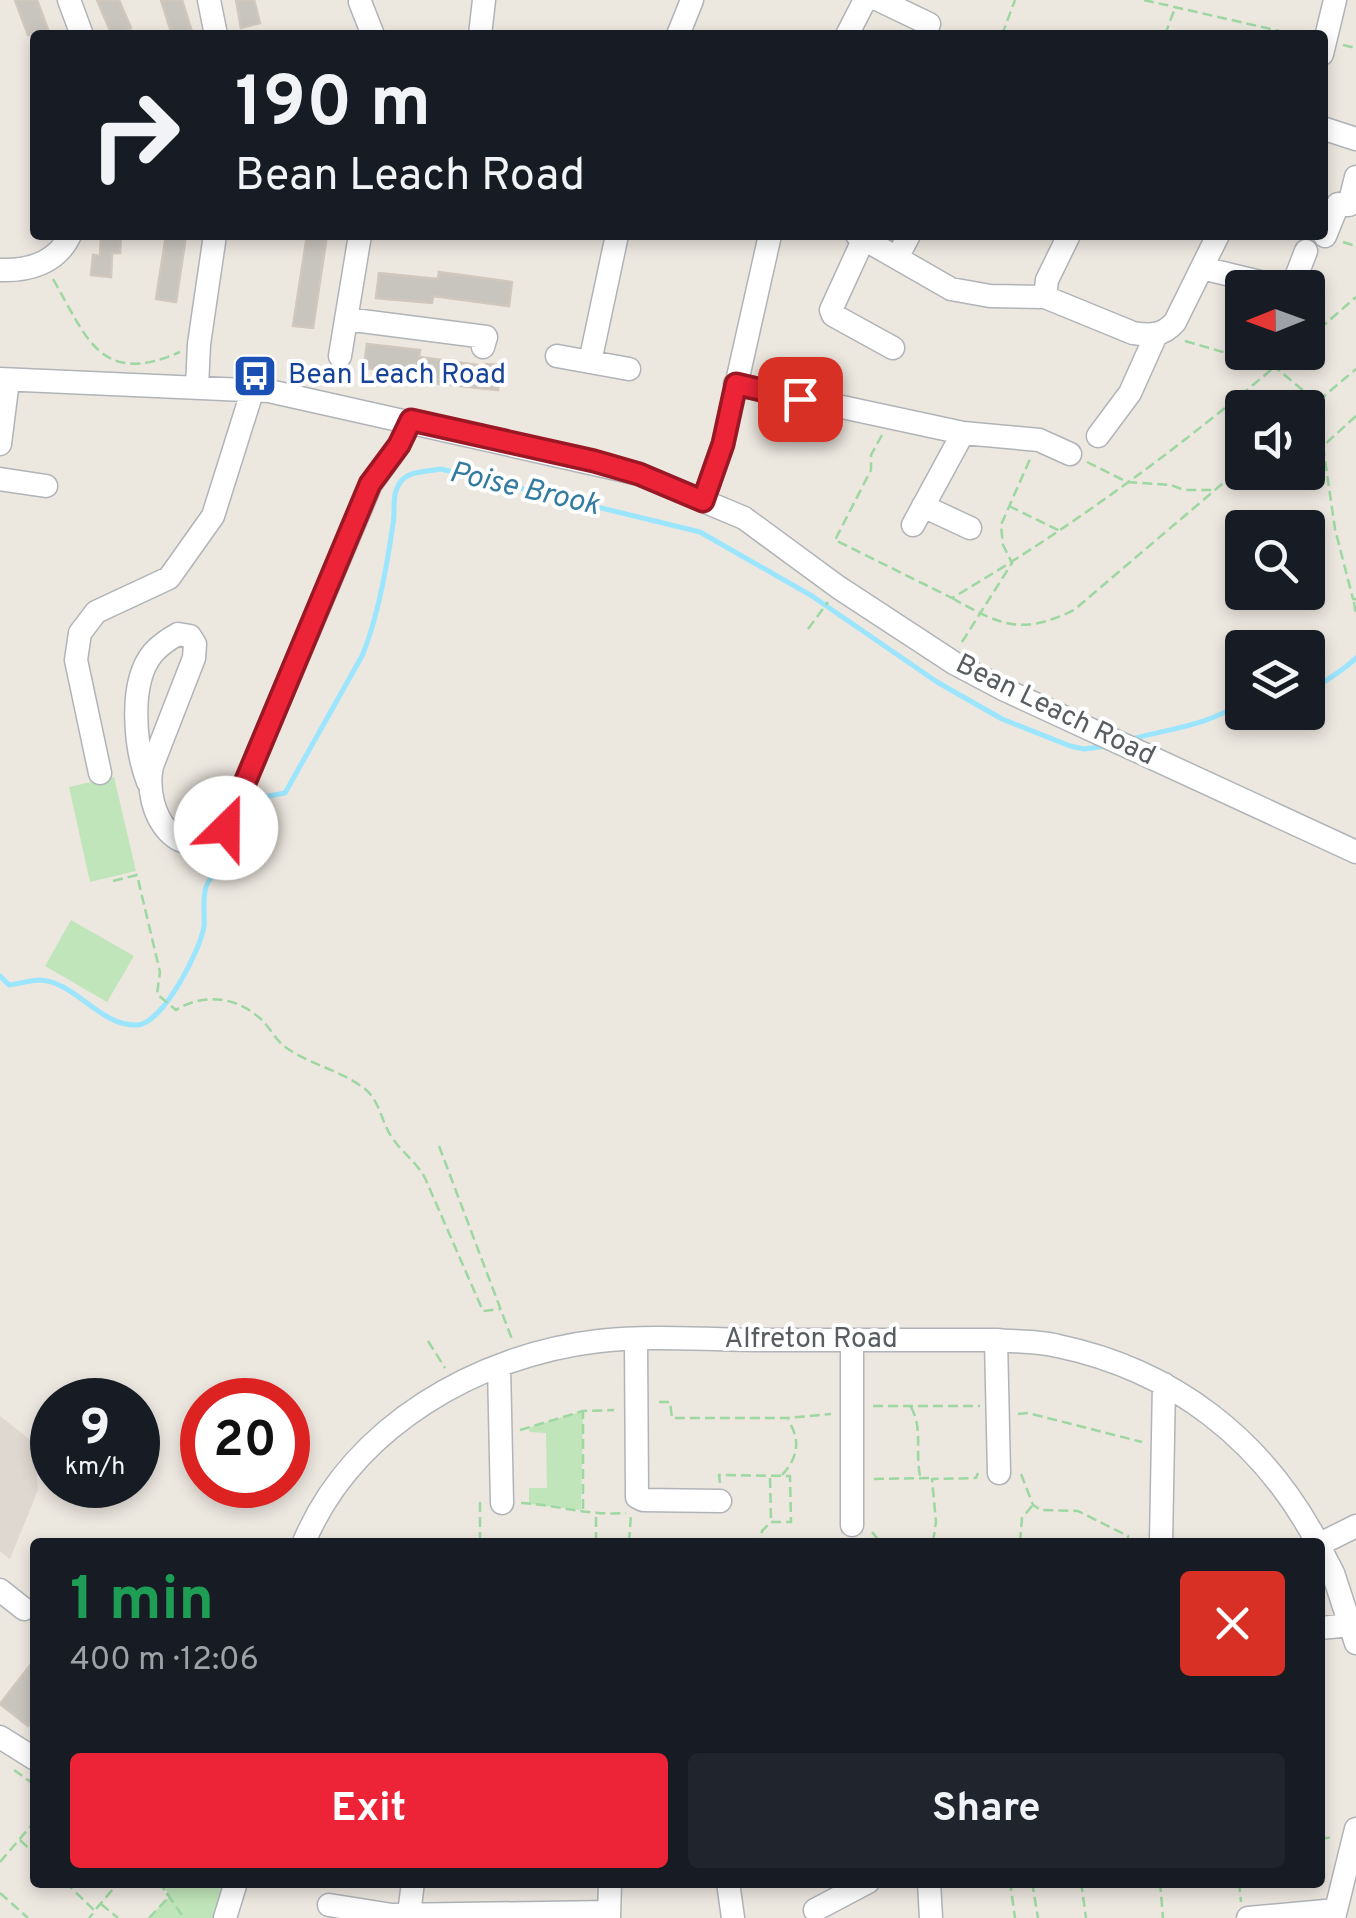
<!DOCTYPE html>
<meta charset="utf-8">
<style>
:root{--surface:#171b24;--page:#20242c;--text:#f1f3f6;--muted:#9ea1a6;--accent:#ed2438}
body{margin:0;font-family:Overpass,sans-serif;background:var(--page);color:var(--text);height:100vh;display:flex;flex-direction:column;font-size:38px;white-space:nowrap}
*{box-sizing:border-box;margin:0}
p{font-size:32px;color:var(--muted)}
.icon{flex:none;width:55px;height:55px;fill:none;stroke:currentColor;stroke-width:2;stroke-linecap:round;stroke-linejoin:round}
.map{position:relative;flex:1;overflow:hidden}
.panel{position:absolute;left:30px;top:1538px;width:1295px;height:350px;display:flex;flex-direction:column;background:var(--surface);border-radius:10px;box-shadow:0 5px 15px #0003}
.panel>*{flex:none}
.banner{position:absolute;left:30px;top:30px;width:1298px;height:210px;border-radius:10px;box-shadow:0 5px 15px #0003;background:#171b24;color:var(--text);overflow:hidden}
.needle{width:65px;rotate:269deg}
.buttons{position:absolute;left:1225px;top:270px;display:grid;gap:20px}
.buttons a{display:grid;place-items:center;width:100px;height:100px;border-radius:10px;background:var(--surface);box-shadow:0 5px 15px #0003;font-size:50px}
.speed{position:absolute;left:30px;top:1378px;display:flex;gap:20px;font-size:50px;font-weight:700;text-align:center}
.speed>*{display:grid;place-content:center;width:130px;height:130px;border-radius:50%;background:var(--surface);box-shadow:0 5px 15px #0003;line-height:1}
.speed small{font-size:25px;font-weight:400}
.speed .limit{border:15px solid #d22;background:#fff;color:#111}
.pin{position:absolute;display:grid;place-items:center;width:85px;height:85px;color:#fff;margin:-42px;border-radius:20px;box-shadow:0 5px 15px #0006}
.me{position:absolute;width:110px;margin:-55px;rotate:23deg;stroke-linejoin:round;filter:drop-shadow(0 0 8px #0008)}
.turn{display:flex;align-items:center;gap:35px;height:210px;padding:0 40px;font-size:45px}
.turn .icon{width:130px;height:130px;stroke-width:2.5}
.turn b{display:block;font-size:70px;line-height:85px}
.round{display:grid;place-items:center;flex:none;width:105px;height:105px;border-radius:10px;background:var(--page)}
.head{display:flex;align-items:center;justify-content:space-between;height:170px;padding:0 40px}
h1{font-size:60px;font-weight:700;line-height:75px;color:#1e9e55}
.cta{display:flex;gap:20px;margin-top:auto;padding:20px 40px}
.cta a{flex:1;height:115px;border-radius:10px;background:var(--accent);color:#fff;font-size:40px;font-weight:700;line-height:115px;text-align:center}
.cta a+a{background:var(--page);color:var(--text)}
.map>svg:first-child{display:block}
</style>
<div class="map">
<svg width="1356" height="1918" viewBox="0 0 1356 1918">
<rect width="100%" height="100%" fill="#ece7df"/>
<path fill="#ded8d0" d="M 0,1416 L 34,1443 L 38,1490 L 10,1559 L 0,1551 Z"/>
<path fill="#c1e5ba" d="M 114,777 L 136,871 L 90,882 L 69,787 Z
M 71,920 L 134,956 L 107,1002 L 45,966 Z
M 583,1411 L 581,1510 L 529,1504 L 529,1488 L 547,1488 L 546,1433 L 530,1432 L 528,1428 Z
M 159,1883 L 236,1883 L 225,1918 L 149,1918 L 168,1898 L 167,1891 Z"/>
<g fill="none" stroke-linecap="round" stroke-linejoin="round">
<path stroke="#9be5ff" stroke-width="5" d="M 1308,694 C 1324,680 1341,673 1356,658
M 1132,739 C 1172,728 1207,726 1242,702
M 0,976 L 9,985 C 19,984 30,980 40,980 C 76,982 99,1026 137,1025 C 163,1024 201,949 204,926 C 205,913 202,900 206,887 C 210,874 223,869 232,859 C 247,841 248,815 263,797 L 285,793 L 362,656 C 378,618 387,566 393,524 C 396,508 390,493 403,479 C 412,471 429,471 441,469 L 700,532 L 812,596 L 937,682 L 1002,719 L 1070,746 L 1084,749 L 1107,746"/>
</g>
<path fill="#c8c4be" stroke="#d0c7bd" stroke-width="2.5" d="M 15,0 L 37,0 L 50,35 L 28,35 Z
M 97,0 L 119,0 L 131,28 L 126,30 L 128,35 L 112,35 Z
M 161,0 L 182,0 L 193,35 L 172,35 Z
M 236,0 L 254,0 L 260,23 L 241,28 Z
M 101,235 L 121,235 L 120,253 L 112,253 L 111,277 L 91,275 L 93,255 L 100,256 Z
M 166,235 L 186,236 L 176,302 L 156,299 Z
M 307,235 L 327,235 L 313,328 L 293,326 Z
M 439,272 L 512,282 L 509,306 L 433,296 L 432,303 L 376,298 L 379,273 L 438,279 Z
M 367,344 L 420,350 L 419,357 L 485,366 L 486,364 L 500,365 L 498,390 L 423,382 L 423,375 L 364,368 Z
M 35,1659 L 35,1717 L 28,1726 L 0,1704 Z"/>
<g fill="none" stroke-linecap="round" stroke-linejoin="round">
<defs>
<path id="minor" d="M 69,0 L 82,35
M 209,0 L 216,35
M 879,0 L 929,24
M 360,2 L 373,35
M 480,35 L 484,0
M 678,35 L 692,0
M 847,35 L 865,0
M 1322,54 L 1335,0
M 1322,128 L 1356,139
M 857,235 L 951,289 L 990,296 L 1045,297 L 1133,333 C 1150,336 1163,336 1175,322 L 1218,235
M 1325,236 L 1338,204 L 1349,205 L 1356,177
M 864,238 L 831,310 L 833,315 L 893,348
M 897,258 L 909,235
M 1202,268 L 1264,283 L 1289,283 L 1296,277 L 1306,251
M 0,270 C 29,271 57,263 70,235
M 1045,297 L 1047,280 L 1069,235
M 346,319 L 486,337 L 483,347
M 340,356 L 360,235
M 557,356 L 629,369
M 590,362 L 617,235
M 0,379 L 269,391 L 639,474 L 744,518 L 838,587 L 954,663 L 1005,690 L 1356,852
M 735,384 L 963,433 L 1039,440 L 1070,454
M 197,387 L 199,344 L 215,235
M 1098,436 L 1130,393 L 1156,335
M 0,444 L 8,380
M 0,479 L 46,486
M 703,501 L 723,444 L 770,235
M 923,506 L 970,528
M 913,525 L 963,433
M 100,773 L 76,660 L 80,633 L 96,612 L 169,578 L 213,516 L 253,389
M 148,782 C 135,748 128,683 153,653 C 160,645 169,639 178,634 L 190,636 L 195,644 L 194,658 L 152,766 C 142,813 180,872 226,827 L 371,484 L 399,445 L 411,421
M 636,1340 L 637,1497 L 643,1500 L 720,1501
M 996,1340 L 999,1473
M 499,1366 L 502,1503
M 852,1525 L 852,1340
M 304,1542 C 353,1426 478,1355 599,1341 C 654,1335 712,1340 767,1340 C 844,1340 920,1340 996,1340 C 1016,1342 1038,1341 1058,1346 C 1173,1370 1262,1439 1317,1542
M 1161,1542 L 1164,1384
M 1320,1544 L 1356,1526
M 1320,1548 L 1333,1573 L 1356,1643
M 0,1590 L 24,1609
M 1320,1628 L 1351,1625
M 0,1737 L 35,1759
M 728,1882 L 733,1918
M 929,1882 L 931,1918
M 329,1905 L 392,1915 L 609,1912
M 815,1910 L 868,1882
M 409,1914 L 413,1882
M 225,1918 L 236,1882
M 609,1918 L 610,1882
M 1248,1918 L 1336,1910
M 1334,1918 L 1356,1829"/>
</defs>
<use href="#minor" stroke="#b0b4b8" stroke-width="25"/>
<path stroke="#9dd7a1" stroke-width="2.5" stroke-dasharray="10 5" stroke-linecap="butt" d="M 1144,0 L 1297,35
M 1002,35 L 1015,0
M 1165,35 L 1175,8
M 1343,45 L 1356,48
M 1343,242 L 1356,246
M 53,279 C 87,338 100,387 180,352
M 1308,339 L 1356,297
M 1185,341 L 1275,367 L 1317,402 L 1356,369
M 1308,411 L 1317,404
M 1356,416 L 1323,446 L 1335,529 L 1353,599 L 1356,599
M 882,435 L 871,455 L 871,470 L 835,540 L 952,598 C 1073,527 1185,444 1292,352
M 1087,462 L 1127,482 L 1171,485 L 1184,490 L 1214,490
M 1009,506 L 1060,531
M 952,598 C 1000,625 1021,636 1074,610 L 1242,467
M 1354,602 L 1356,616
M 808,629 L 828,602
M 962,642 L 1012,563 L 1003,545 L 1001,525 L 1030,459
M 113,881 L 137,875 L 160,972 L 157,994 L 176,1010 C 201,994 233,996 256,1015 C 269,1024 274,1040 288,1049 C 312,1065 342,1071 365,1089 C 380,1101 381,1121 391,1136 C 401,1152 415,1160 425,1178 L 483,1311 L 500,1309
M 439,1146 L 513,1342
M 428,1341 L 445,1368
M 659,1402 L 670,1402 L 672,1418 L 787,1418 L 831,1414
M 873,1406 L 980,1406
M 911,1407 C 923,1429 915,1451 920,1476
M 1018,1414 L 1028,1413 L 1142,1442
M 520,1430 L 583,1411 L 614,1410
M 1021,1474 L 1033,1505 L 1041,1510 L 1078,1511 L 1128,1536 L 1128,1542
M 782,1475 C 798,1458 801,1440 788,1420
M 770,1478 L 771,1520
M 874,1479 L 931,1478
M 720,1483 L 719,1475 L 790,1476 L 791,1522 L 771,1522 L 762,1531 L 760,1542
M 521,1503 C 557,1505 590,1516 626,1513
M 583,1509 L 583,1412
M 872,1532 L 880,1542
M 480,1542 L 480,1502 L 483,1502
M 596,1542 L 596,1515
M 629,1542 L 631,1514
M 933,1542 L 936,1522 L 932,1479 L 976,1478 L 978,1473
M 1020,1542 L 1022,1518 L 1032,1506
M 14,1770 L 35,1785
M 1320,1839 L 1333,1837
M 20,1840 L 35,1854
M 0,1862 L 35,1821
M 65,1882 L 95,1911 L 89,1918
M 159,1882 L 184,1918
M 1015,1882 L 1011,1889 L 1015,1918
M 1032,1882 L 1038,1918
M 1081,1882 L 1086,1918
M 1160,1882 L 1163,1918
M 1239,1882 L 1241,1902
M 0,1893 L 28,1918
M 101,1904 L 118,1918
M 96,1909 L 119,1882
M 149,1918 L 168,1898 L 167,1893"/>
<use href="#minor" stroke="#fff" stroke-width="22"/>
</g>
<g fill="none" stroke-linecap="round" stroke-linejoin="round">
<defs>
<path id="route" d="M 226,828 L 370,484 L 399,445 L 411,420 L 594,461 L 639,474 L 703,501 L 723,444 L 736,384 L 800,399"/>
</defs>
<use href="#route" stroke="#9a1724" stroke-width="25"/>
<use href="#route" stroke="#ed2438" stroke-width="18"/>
</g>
<defs>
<symbol id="bus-square" viewBox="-11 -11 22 22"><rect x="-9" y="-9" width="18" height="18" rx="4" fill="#1a4fb4" stroke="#fff"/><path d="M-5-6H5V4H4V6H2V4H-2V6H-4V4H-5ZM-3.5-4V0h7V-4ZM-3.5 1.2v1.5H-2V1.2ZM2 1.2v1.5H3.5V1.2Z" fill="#fff"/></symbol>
</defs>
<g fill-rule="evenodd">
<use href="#bus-square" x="230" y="351" width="50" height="50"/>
</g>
<g text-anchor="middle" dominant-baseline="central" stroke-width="8" stroke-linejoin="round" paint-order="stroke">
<g font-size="28" fill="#164399" stroke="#fff" text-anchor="start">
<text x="288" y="376">Bean Leach Road</text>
</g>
<g font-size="28" fill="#585d61" stroke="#fff">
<text transform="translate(1055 711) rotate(26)">Bean Leach Road</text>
<text x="811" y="1340">Alfreton Road</text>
</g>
<g font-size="30" font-style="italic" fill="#337ca0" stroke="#fff">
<text transform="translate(524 490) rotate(13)">Poise Brook</text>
</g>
</g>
</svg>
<div class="buttons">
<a><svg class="needle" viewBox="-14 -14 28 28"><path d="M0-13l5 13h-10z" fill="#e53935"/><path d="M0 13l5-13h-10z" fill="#9ea1a6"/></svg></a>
<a><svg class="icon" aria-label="sound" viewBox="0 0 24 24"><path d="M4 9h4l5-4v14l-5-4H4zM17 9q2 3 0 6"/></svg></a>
<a><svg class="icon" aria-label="search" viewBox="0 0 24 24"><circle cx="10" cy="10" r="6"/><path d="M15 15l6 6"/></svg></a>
<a><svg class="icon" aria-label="layers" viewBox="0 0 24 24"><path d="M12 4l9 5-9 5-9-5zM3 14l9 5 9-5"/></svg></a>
</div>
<div class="speed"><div>9<small>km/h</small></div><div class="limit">20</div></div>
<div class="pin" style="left:800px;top:399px;background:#d93025"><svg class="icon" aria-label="arrive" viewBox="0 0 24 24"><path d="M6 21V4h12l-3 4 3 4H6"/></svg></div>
<svg class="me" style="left:226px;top:828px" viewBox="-20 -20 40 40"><circle r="19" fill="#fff"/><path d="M0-13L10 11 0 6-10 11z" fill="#ed2438"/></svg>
<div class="banner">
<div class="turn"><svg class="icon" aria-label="right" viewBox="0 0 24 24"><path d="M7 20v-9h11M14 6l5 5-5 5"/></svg><div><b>190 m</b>Bean Leach Road</div></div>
</div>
<section class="panel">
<div class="head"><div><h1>1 min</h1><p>400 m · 12:06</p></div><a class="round" style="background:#d93025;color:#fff"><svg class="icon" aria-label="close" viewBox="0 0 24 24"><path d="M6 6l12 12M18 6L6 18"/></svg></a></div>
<div class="cta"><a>Exit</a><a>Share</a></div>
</section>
</div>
